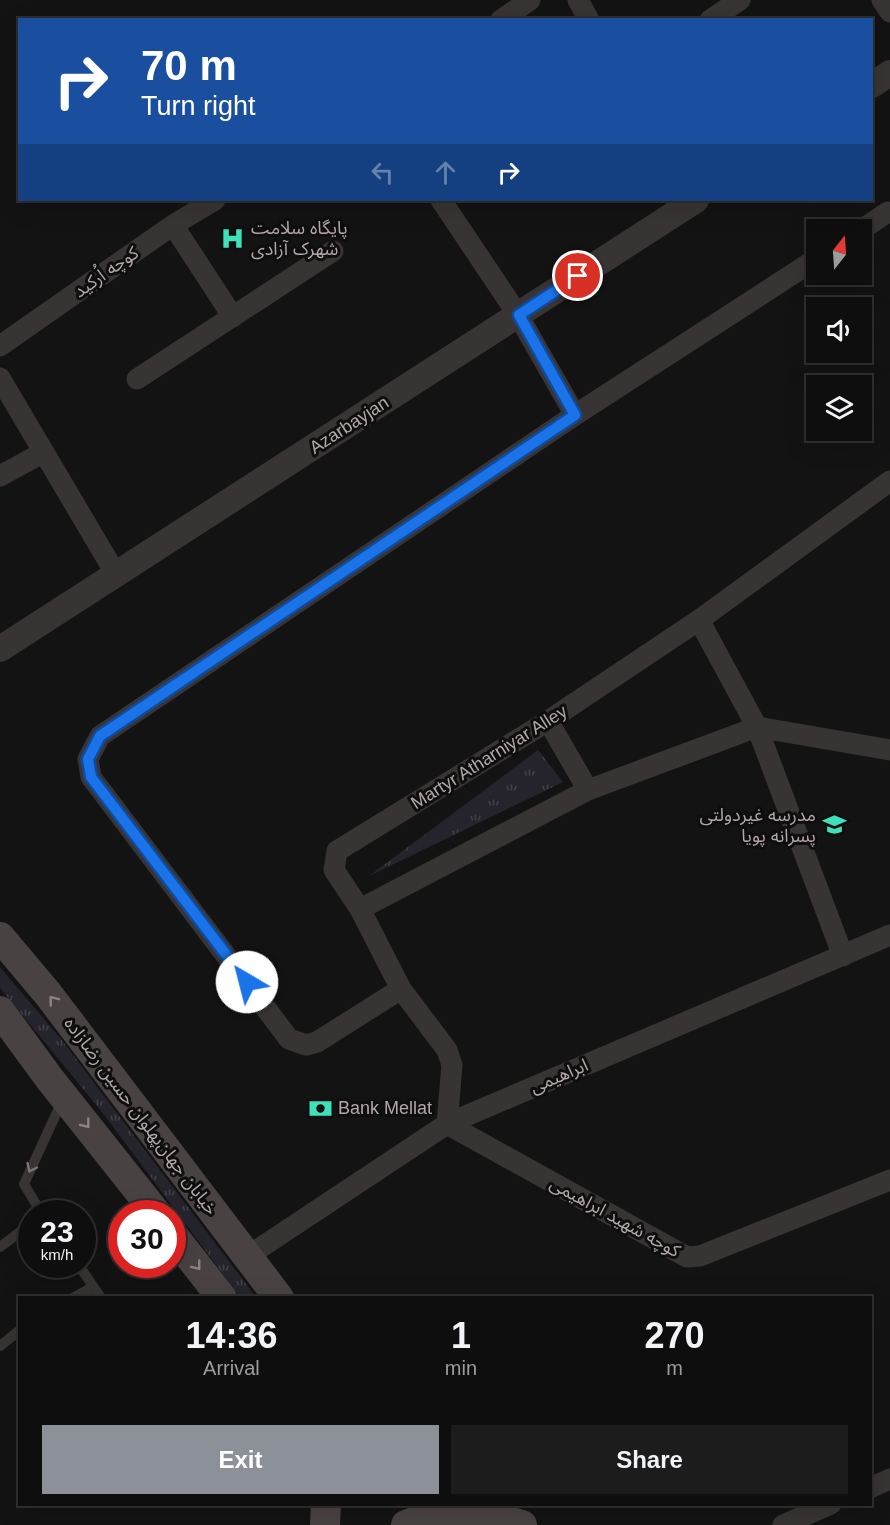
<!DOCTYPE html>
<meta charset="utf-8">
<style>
:root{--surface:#0f0e0e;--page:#1d1c1c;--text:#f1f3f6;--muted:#9b9c9e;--line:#2f2e2e;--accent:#8c9099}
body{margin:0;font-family:Arial,"Noto Sans Arabic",sans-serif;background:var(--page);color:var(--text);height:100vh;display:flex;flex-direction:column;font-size:22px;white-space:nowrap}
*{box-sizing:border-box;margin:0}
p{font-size:20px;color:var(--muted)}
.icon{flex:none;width:33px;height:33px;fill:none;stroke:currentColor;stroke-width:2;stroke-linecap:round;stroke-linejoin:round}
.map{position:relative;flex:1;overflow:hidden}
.panel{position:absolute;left:18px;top:1296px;width:854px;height:210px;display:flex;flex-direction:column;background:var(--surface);border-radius:0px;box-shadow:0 6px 24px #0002,0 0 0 2px var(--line)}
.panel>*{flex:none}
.banner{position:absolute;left:18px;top:18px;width:855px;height:183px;border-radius:0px;box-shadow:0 6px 24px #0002,0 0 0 2px var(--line);background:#1a4fa0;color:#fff;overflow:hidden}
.needle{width:39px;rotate:17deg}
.controls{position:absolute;left:806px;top:219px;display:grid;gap:12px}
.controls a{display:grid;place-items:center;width:66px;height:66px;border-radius:0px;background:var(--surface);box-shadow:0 6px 24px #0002,0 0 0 2px var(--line);font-size:30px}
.speed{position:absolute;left:18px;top:1200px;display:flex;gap:12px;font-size:30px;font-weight:700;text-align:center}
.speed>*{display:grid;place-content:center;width:78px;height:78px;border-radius:50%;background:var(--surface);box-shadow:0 6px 24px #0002,0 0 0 2px var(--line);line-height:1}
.speed small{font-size:15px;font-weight:400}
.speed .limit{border:9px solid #d22;background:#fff;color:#111}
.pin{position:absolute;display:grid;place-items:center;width:51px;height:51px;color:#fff;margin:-26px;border:3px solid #fff;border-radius:50%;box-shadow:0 2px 6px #0007}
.me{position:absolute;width:66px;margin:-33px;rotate:323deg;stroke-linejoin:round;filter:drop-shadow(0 0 4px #0008)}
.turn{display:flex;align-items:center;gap:21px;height:126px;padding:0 24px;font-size:27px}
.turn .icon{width:78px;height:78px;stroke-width:2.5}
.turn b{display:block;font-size:42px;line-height:51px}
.lanes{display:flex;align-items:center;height:57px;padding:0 24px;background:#0003;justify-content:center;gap:30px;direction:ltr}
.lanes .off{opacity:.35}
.eta{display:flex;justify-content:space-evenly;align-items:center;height:102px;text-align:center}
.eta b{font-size:36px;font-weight:600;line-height:42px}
.action{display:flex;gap:12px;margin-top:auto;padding:12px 24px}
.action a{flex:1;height:69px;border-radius:0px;background:var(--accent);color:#fff;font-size:24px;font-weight:600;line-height:69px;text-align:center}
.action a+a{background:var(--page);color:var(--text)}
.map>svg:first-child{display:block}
</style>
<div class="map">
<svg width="890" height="1525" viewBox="0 0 890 1525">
<defs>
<pattern id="grass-tufts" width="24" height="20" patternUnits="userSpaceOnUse" patternTransform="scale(1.5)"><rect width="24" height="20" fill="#25232c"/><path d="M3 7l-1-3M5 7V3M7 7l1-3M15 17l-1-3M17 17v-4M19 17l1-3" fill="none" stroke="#424048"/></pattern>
</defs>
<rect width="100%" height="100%" fill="#141313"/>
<path fill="url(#grass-tufts)" d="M 538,750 L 563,782 L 369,876 Z
M 0,967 L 61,1039 L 256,1297 L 240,1297 L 102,1112 L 0,988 Z"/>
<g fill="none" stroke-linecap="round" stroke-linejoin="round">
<path stroke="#393434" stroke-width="10" d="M 42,1214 L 24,1184 L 63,1099
M 0,1247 L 32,1223
M 78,1264 L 101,1298
M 73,1298 L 93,1287
M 0,1346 L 20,1330"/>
<path stroke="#393434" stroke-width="21" d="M 578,0 L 589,20
M 882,0 L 890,12
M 501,20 L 530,0
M 710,20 L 740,0
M 441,200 L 518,315 L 575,415
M 173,225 L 233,317
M 861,230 L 888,212
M 0,346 L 173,225 L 215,200
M 0,378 L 117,576
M 137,379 L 333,251
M 0,476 L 44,452
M 890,481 L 699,620 L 548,721 L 337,851 L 334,870 L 360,909 L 401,989 L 447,1050 L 452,1065 L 447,1124 L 687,1257 L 700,1256 L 890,1180
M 699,620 L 757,727 L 843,956
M 548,721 L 588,790
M 360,909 L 588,790 L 757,727 L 890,750
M 401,989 L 317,1042 L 306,1045 L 289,1039 L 91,777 L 88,759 L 100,736 L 575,415 L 816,259
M 248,1256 L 447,1124 L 890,935
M 870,1488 L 890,1479
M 783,1525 L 831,1504"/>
<path stroke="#393434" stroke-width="26" d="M 872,85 L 890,73
M 0,649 L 696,200"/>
<path stroke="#494243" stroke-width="30" d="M 0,937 L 48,994 L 279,1298
M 0,1011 L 49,1078 L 157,1214
M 172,1234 L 222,1298
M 325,1525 L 326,1504
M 406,1525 C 444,1508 484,1513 522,1525"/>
</g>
<defs><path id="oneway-chevron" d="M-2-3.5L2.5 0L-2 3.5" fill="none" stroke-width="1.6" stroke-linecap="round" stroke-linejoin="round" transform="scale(1.5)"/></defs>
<g stroke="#8e8385">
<use href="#oneway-chevron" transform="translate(53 1000) rotate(-128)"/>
<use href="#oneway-chevron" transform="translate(86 1124) rotate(52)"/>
<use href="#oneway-chevron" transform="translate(197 1266) rotate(52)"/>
</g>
<use stroke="#7c7374" href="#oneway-chevron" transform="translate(31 1168) rotate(115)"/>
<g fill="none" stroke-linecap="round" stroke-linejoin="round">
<defs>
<path id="route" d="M 247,982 L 91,777 L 88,759 L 100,736 L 575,415 L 519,315 L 578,276"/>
</defs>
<use href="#route" stroke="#114b97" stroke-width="15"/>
<use href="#route" stroke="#1a73e8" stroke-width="10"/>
</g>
<defs>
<symbol id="hospital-bare" viewBox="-9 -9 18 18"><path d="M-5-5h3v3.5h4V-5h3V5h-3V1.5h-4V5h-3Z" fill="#3ee1ba" stroke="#0f0e0e" stroke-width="2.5" paint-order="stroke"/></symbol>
<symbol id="school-bare" viewBox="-9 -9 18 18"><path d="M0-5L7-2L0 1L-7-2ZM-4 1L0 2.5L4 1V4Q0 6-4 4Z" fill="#3ee1ba" stroke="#0f0e0e" stroke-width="2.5" paint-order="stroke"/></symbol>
<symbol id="bank-bare" viewBox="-9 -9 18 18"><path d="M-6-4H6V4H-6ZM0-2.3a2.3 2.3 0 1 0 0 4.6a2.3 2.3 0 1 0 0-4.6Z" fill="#3ee1ba" stroke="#0f0e0e" stroke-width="2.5" paint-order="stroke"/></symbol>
</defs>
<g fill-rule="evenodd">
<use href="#hospital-bare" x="216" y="222" width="33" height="33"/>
<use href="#school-bare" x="818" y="808" width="33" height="33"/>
<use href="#bank-bare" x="304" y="1092" width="33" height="33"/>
</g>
<g text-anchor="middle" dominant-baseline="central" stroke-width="6" stroke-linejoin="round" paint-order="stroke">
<g font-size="18" fill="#b3a6a8" stroke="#0f0e0e" text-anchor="start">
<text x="251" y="228">پایگاه سلامت<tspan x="251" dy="21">شهرک آزادی</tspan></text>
<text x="816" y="815" text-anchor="end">مدرسه غیردولتی<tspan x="816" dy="21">پسرانه پویا</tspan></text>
<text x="338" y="1108">Bank Mellat</text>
</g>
<g font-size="18" fill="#b3a6a8" stroke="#0f0e0e">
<text transform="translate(106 272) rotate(-35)">کوچه اُرکید</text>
<text transform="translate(349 425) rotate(-33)">Azarbayjan</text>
<text transform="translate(489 757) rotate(-32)">Martyr Atharniyar Alley</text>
<text transform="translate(559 1076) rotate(-23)">ابراهیمی</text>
<text transform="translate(141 1116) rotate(53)">خیابان جهان‌پهلوان حسین رضا‌زاده</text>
<text transform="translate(615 1217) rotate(29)">کوچه شهید ابراهیمی</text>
</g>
</g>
</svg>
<div class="controls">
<a><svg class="needle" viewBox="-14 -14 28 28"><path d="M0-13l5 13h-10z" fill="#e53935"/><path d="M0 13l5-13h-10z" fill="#9b9c9e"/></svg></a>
<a><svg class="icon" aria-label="sound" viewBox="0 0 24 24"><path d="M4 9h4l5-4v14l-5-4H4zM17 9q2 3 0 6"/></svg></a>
<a><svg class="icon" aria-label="layers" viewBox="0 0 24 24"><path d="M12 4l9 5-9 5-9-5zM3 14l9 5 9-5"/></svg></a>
</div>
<div class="speed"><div>23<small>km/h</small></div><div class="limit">30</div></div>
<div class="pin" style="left:578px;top:276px;background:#d93025"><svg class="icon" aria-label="arrive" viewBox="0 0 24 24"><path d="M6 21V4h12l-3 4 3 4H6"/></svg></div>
<svg class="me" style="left:247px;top:982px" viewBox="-20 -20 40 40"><circle r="19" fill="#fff"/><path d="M0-13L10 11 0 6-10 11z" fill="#1a73e8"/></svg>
<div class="banner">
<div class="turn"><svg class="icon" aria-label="right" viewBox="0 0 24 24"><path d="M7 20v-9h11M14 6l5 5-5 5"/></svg><div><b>70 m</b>Turn right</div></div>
<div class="lanes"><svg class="icon off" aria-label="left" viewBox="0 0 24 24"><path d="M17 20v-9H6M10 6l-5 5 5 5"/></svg><svg class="icon off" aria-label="ahead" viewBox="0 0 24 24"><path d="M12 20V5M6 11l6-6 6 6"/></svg><svg class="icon" aria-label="right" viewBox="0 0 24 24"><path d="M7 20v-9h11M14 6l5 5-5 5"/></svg></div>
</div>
<section class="panel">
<div class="eta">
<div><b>14:36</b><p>Arrival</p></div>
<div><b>1</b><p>min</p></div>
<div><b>270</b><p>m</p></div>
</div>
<div class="action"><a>Exit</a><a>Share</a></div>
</section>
</div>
